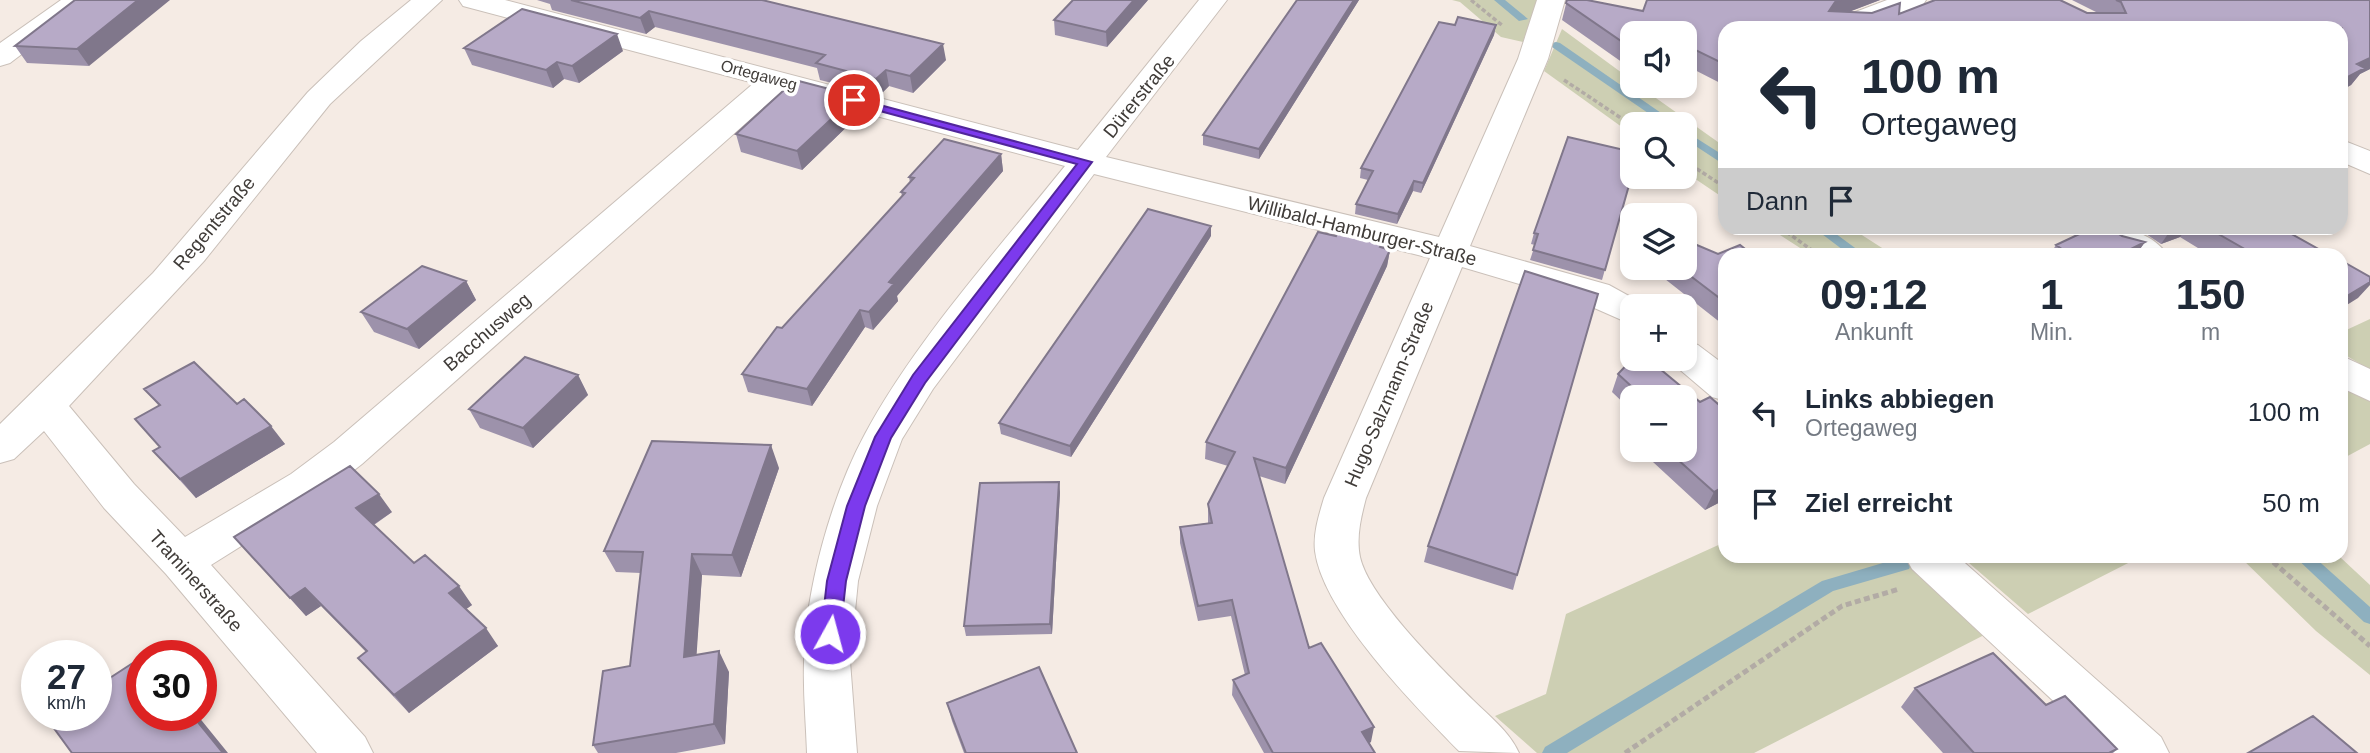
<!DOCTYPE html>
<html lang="de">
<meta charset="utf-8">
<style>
:root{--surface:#fff;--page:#f6f6f7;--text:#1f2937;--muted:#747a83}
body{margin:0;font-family:Helvetica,sans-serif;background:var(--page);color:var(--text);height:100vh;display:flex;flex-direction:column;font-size:26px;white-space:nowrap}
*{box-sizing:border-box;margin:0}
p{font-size:23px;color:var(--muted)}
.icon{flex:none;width:38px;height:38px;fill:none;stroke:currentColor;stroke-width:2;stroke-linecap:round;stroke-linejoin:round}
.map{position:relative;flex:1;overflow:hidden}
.sheet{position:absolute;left:1718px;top:248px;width:630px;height:315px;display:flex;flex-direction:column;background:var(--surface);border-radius:21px;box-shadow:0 4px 10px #0003}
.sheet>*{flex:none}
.hud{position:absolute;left:1718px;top:21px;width:630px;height:214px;border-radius:21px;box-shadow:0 4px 10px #0003;background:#fff;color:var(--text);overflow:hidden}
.fabs{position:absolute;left:1620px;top:21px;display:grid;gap:14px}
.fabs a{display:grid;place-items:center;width:77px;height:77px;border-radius:14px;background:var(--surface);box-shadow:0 4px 10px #0003;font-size:35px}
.speed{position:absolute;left:21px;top:640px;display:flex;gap:14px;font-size:35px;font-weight:700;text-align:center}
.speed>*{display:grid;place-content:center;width:91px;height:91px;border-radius:50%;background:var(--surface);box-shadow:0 4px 10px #0003;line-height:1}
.speed small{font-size:18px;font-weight:400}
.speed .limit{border:10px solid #d22;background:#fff;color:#111}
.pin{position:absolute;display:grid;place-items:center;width:60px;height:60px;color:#fff;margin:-30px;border:4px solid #fff;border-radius:50%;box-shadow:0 2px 7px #0007}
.me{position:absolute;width:77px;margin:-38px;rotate:7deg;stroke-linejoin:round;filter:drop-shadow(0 0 5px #0008)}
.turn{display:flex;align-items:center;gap:24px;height:147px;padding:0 28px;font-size:32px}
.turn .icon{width:91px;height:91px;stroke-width:2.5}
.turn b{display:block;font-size:49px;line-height:60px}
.then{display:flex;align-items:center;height:66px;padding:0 28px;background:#0003;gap:14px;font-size:26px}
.eta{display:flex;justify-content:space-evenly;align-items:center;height:119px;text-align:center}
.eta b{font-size:42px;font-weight:700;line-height:49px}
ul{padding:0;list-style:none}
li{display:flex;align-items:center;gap:21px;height:91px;padding:0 28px}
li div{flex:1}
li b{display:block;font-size:26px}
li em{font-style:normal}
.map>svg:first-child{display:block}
</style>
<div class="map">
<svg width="2370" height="753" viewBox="0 0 2370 753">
<rect width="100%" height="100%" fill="#f5ebe4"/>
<path fill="#cdcfb3" d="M 1452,0 L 1538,0 L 1523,42 L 1501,37 L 1460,2 Z
M 1562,29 L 1633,81 L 1633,86 L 1639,86 L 1725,147 L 1725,199 L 1685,172 L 1685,124 L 1633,124 L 1633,135 L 1544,71 Z
M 1769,228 L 1851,228 L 1893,255 L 1811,255 Z
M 2370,319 L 2370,370 L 2342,353 L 2342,332 Z
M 2342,384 L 2370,401 L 2370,444 L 2342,459 Z
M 1725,542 L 1726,556 L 1904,557 L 1990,632 L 1754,753 L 1537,753 L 1495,716 L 1546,694 L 1566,614 Z
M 1962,557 L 2140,557 L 2028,614 Z
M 2240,557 L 2340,557 L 2370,585 L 2370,675 L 2316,631 Z"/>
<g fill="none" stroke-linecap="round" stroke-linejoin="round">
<path fill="#8eb0bf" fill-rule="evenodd" d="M 1494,0 L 1505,0 L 1528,19 L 1519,21 Z
M 1556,42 L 1560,43 L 1677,124 L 1664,124 L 1552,47 L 1552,43 Z
M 1685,131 L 1726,157 L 1726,166 L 1685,139 Z
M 1814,228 L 1828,228 L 1866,256 L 1851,256 Z
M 2294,556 L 2313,556 L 2370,607 L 2370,624 L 2364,622 Z
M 1903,557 L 1909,559 L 1911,564 L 1909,569 L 1833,591 L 1567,753 L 1542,753 L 1545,747 L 1822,581 Z"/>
<defs>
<path id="minor" d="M 61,0 L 93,0 L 10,63 L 0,66 L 0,43 Z
M 411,0 L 442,0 L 330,104 L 204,261 L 69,406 L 134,484 L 185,537 L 291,474 L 334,442 L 754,83 L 463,6 L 459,0 L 505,0 L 1078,150 L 1199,0 L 1227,0 L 1106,157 L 1439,237 L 1518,59 L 1537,0 L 1565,0 L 1548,59 L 1470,246 L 1609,285 L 1647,306 L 1633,306 L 1633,325 L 1583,303 L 1462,267 L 1366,498 C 1361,517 1356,537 1360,557 C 1369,598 1442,669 1473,700 C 1490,717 1509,731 1519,753 L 1459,751 C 1416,707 1323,613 1315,551 C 1313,533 1319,515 1324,498 L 1430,258 L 1094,174 L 933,389 L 902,439 L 877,506 L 858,581 L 850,661 L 857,753 L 807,753 C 806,723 803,693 804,663 C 805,591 831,497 865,434 C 914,342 999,248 1065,166 L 782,91 L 362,464 L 321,496 L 211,565 L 365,737 L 373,753 L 317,753 L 166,574 L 104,508 L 44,431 L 14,459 L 0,463 L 0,424 L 153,273 L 308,92 L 361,41 Z
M 1887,0 L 1926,0 L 1922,6 L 1865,28 L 1825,28 L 1829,22 Z
M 2342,140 L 2370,151 L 2370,174 L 2342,162 Z
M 2088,228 C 2116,225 2151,229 2168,256 C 2138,256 2106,256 2088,228 Z
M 1685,341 L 1698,345 L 1726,366 L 1726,401 L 1712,397 L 1672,363 L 1669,359 L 1685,359 Z
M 2342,356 L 2370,369 L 2370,401 L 2342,388 Z
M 1905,556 L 1957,556 L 2161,737 L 2169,753 L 2109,753 L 1912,569 Z"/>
</defs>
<use href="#minor" stroke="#cac0b9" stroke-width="2"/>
<path stroke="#b2aba5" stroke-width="3.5" stroke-dasharray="4.5 2.5" stroke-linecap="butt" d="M 1471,0 L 1503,26
M 1564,80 L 1633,126
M 1685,161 L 1726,188
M 1781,228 L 1820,256"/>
<path stroke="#b2aba5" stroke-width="5" stroke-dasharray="6 3.5" stroke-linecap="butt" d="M 2266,556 L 2370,646
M 1625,753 L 1842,606 L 1899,589"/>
<use href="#minor" fill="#fff" fill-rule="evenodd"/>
</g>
<path fill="#9d92ab" d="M 75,0 L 89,66 L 27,63 L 15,46 Z
M 537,0 L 762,0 L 946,60 L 913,93 L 889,86 L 880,95 L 820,80 L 817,68 L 655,27 L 646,34 L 552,10 L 550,4 Z
M 1148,0 L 1107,47 L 1055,35 L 1054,20 Z
M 1297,0 L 1359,0 L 1259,159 L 1203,145 L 1203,135 Z
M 1567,0 L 1643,11 L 1647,0 L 1880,0 L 1848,12 L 1899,14 L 2098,13 L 2072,0 L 2370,0 L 2370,69 L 2360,74 L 2351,85 L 2342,90 L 2342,28 L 1726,28 L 1726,86 L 1685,65 L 1685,33 L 1633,33 L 1633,71 L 1623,74 L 1626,65 L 1562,20 Z
M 1455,25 L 1496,25 L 1494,35 L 1421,193 L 1413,191 L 1397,224 L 1355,214 L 1356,204 L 1368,180 L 1360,178 L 1361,168 Z
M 464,48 L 623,51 L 579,83 L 564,79 L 553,88 L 472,65 Z
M 860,114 L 802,170 L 741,152 L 736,134 Z
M 1001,154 L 1003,171 L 897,296 L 898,301 L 873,330 L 865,327 L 812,406 L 748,392 L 742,374 L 782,328 L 902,196 L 901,192 L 910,183 L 909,177 Z
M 1633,171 L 1602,280 L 1530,260 L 1535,245 L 1531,244 L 1534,233 Z
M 2126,228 L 2281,228 L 2331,256 L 2211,256 L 2180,237 L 2161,244 L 2143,232 Z
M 1633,235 L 1633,253 L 1628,250 Z
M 1211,236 L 1071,457 L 1001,434 L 999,423 Z
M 1336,236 L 1390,250 L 1387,266 L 1285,484 L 1259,476 L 1309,648 L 1371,742 L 1369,743 L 1375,753 L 1264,753 L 1232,695 L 1233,680 L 1245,675 L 1231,616 L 1198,621 L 1180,543 L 1180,527 L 1208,523 L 1208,504 L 1228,466 L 1205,459 L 1206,442 Z
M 2122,236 L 2145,242 L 2135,256 L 2049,256 L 2056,245 Z
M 1718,254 L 1726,256 L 1726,327 L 1651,268 L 1685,268 Z
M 466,281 L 476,300 L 419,349 L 374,332 L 361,312 Z
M 1618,374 L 1700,402 L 1726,499 L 1705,510 L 1640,450 L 1685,450 L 1685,397 L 1633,397 L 1633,412 L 1612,392 Z
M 578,375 L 588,395 L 533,448 L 480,428 L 469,409 Z
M 144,389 L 237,404 L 285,444 L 196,498 L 153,451 L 160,447 L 135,419 L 159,406 Z
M 779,468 L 741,577 L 702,575 L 696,655 L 729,672 L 725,744 L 676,753 L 598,753 L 593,745 L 630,666 L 641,573 L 616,572 L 604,551 Z
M 1060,492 L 1052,634 L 966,636 L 964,626 Z
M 392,512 L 374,525 L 414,563 L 472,605 L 466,609 L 498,646 L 409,713 L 374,676 L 358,658 L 366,652 L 321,606 L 306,616 L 234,537 Z
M 1428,546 L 1517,575 L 1513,590 L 1424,562 Z
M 1915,688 L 2046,705 L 2117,749 L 2113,753 L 1943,753 L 1901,707 Z
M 947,703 L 1077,753 L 964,753 L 952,721 Z"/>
<path fill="#80778b" d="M 138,0 L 170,0 L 89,66 L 77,49 Z
M 1134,0 L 1148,0 L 1107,47 L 1106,32 Z
M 1354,0 L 1359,0 L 1259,159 L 1259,149 Z
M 1841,0 L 1880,0 L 1828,20 L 1829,11 L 1835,2 Z
M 649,11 L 655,27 L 646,34 L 640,18 Z
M 1496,25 L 1494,35 L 1421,193 L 1423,183 Z
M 617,34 L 623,51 L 579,83 L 572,66 Z
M 943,44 L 946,60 L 913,93 L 910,76 Z
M 1633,55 L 1633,71 L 1623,74 L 1628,57 Z
M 2370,58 L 2370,69 L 2360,74 L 2351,85 L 2342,90 L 2342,80 L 2357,64 Z
M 557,62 L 564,79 L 553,88 L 546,70 Z
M 886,70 L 889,86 L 880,95 L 876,79 Z
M 856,96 L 860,114 L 802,170 L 797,151 Z
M 1001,154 L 1003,171 L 897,296 L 898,301 L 873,330 L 869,312 L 889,282 Z
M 1414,181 L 1413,191 L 1397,224 L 1398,214 Z
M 1211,226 L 1211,236 L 1071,457 L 1070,446 Z
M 2172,228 L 2187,228 L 2180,237 L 2161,244 Z
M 1387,233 L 1385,249 L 1380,247 Z
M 2145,242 L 2135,256 L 2117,256 Z
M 1390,250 L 1387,266 L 1285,484 L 1286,468 Z
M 466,281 L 476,300 L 419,349 L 407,329 Z
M 2370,282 L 2370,285 L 2358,298 L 2342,308 L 2342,299 Z
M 860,310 L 865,327 L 812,406 L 807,389 Z
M 578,375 L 588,395 L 533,448 L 523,428 Z
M 271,426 L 285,444 L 196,498 L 180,479 Z
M 771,445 L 779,468 L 741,577 L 732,555 Z
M 1059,482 L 1060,492 L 1052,634 L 1050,624 Z
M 1726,485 L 1726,499 L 1705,510 L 1714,492 Z
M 379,494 L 392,512 L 370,527 L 356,508 Z
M 692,554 L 702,575 L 695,678 L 684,657 Z
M 459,586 L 472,605 L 462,612 L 449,593 Z
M 305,588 L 321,606 L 306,616 L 290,598 Z
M 486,628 L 498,646 L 409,713 L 394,695 Z
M 719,651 L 729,672 L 725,744 L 714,724 Z
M 193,716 L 198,716 L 228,753 L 223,753 Z
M 1374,727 L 1371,742 L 1360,747 L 1362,732 Z"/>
<path fill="#b7aac7" stroke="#80778b" stroke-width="2" d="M 75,0 L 138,0 L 77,49 L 15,46 Z
M 571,0 L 762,0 L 943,44 L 910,76 L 886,70 L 876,79 L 816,63 L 825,55 L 649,11 L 640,18 Z
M 1073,0 L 1134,0 L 1106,32 L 1054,20 Z
M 1297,0 L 1354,0 L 1259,149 L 1203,135 Z
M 1567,0 L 1587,0 L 1643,11 L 1647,0 L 1841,0 L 1835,2 L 1829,11 L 1872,13 L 1900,3 L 1899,14 L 1935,0 L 2060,0 L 2087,13 L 2126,13 L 2121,2 L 2116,0 L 2370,0 L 2370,58 L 2357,64 L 2365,68 L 2342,80 L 2342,28 L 1726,28 L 1726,65 L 1685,45 L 1685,33 L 1633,33 L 1633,55 L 1628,57 L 1631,48 L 1566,3 Z
M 522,9 L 617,34 L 572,66 L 557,62 L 546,70 L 464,48 Z
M 1458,17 L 1496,25 L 1423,183 L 1414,181 L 1398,214 L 1356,204 L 1373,171 L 1361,168 L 1439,22 L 1455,25 Z
M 795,80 L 856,96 L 797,151 L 736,134 Z
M 1568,137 L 1633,152 L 1633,171 L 1605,270 L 1533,250 L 1538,234 L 1534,233 Z
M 944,139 L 1001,154 L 889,282 L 894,284 L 869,312 L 860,310 L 807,389 L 742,374 L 777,327 L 782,328 L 905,193 L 901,192 L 914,178 L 909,177 Z
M 1148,209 L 1211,226 L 1070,446 L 999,423 Z
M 1344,222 L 1387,233 L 1380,247 L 1390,250 L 1286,468 L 1254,458 L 1309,648 L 1321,643 L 1374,727 L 1362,732 L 1375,753 L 1273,753 L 1233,680 L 1249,673 L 1232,600 L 1198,606 L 1180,527 L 1212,523 L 1208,504 L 1235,452 L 1206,442 L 1318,232 L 1336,236 Z
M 2092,228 L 2110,228 L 2122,236 L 2145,242 L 2117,256 L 2072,256 L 2056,245 Z
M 2208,228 L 2281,228 L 2331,256 L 2257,256 Z
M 1685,240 L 1718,254 L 1740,245 L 1754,256 L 1726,256 L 1726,303 L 1680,268 L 1685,268 Z
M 2342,261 L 2370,277 L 2370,282 L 2342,299 Z
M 422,266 L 466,281 L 407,329 L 361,312 Z
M 1525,271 L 1598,294 L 1517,575 L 1428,546 Z
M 525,357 L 578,375 L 523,428 L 469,409 Z
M 1633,358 L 1633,359 L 1648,359 L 1700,402 L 1710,397 L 1726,411 L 1726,485 L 1714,492 L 1667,450 L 1685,450 L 1685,397 L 1643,397 L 1618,374 Z
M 194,362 L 237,404 L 244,399 L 271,426 L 180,479 L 153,451 L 160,447 L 135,419 L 160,405 L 144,389 Z
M 652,441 L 771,445 L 732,555 L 692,554 L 684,657 L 719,651 L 714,724 L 593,745 L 603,671 L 630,666 L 643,552 L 604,551 Z
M 350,466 L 379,494 L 356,508 L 414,563 L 425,555 L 459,586 L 449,593 L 486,628 L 394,695 L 358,658 L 367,651 L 305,588 L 290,598 L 234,537 Z
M 1059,482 L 1050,624 L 964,626 L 980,483 Z
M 1993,653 L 2046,705 L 2065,696 L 2117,749 L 2109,753 L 1974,753 L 1915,688 Z
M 142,657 L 142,716 L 193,716 L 223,753 L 72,753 L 45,716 L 96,716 L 96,687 Z
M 1039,667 L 1077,753 L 966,753 L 947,703 Z
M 2313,716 L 2357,753 L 2248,753 Z"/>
<path fill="#7c3aed" stroke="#51269a" stroke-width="2" d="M 850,97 L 1092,162 L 925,383 L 891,438 L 865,506 L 846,581 L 840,634 L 837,640 L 823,640 L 821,634 L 827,581 L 847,506 L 875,437 L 913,375 L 1077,164 L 850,103 Z"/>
<g text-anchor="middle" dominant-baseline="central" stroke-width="7" stroke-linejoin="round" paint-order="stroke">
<g font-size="16" fill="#403c39" stroke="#fff">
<text transform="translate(759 75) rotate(15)">Ortegaweg</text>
</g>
<g font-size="19" fill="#403c39" stroke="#fff">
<text transform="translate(1139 96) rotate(-51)">Dürerstraße</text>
<text transform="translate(214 223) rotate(-50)">Regentstraße</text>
<text transform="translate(1362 231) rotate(14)">Willibald-Hamburger-Straße</text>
<text transform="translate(487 332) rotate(-41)">Bacchusweg</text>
<text transform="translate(1389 394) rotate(-67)">Hugo-Salzmann-Straße</text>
<text transform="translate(196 581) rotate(48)">Traminerstraße</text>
</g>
</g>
</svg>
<div class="fabs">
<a><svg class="icon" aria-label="sound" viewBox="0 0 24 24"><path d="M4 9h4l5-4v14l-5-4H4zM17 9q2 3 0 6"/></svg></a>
<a><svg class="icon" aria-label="search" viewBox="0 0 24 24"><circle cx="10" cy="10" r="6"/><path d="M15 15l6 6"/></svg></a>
<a><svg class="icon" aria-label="layers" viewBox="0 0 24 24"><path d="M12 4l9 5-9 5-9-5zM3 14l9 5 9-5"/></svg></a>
<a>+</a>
<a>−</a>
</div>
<div class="speed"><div>27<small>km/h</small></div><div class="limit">30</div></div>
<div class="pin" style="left:854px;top:100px;background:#d93025"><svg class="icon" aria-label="arrive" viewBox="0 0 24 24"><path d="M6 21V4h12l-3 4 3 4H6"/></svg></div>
<svg class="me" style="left:830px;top:634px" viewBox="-20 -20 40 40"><circle r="17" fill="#7c3aed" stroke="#fff" stroke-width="3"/><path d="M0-11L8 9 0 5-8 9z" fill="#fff"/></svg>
<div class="hud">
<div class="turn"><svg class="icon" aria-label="left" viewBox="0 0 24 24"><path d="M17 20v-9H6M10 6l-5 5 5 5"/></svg><div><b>100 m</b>Ortegaweg</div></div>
<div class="then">Dann<svg class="icon" aria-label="arrive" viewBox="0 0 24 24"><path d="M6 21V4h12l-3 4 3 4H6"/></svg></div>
</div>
<section class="sheet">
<div class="eta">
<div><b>09:12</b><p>Ankunft</p></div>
<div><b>1</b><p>Min.</p></div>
<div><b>150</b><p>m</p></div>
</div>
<ul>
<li><svg class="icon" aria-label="left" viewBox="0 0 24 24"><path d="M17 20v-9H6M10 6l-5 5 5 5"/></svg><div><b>Links abbiegen</b><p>Ortegaweg</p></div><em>100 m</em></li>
<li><svg class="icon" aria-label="arrive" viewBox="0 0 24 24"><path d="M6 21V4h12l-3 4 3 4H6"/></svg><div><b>Ziel erreicht</b></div><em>50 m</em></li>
</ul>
</section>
</div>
